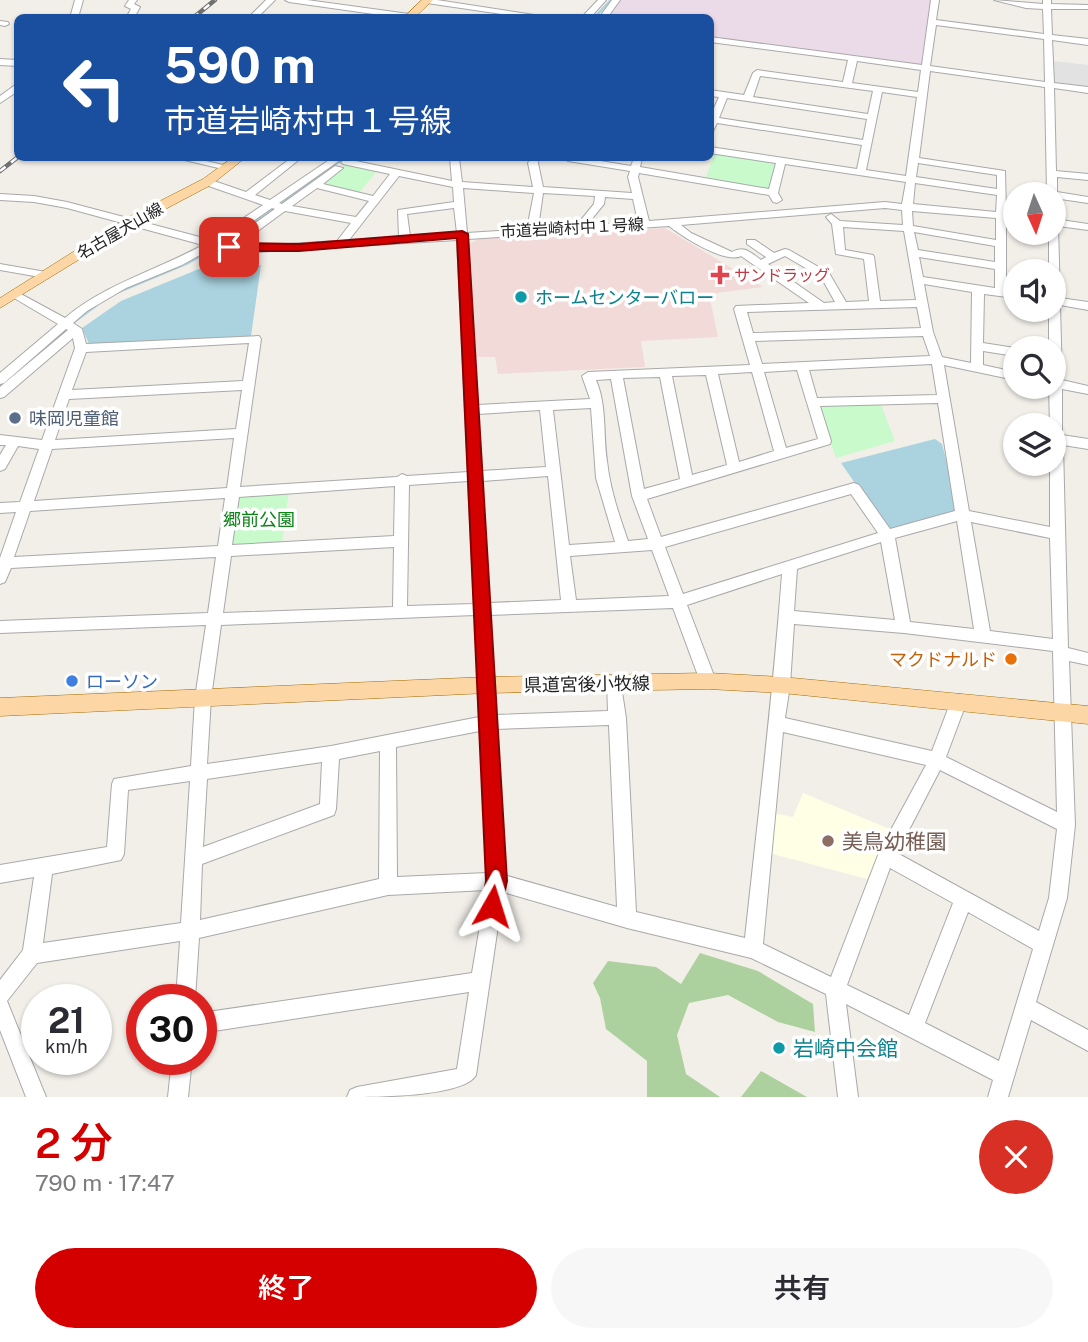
<!DOCTYPE html>
<html lang="ja">
<meta charset="utf-8">
<style>
:root{--surface:#fff;--page:#f7f7f7;--text:#2b2b33;--muted:#7c7c81;--accent:#d40000}
body{margin:0;font-family:"Public Sans","Noto Sans JP",sans-serif;background:var(--page);color:var(--text);height:100vh;display:flex;flex-direction:column;font-size:26px;white-space:nowrap}
*{box-sizing:border-box;margin:0}
p{font-size:23px;color:var(--muted)}
.icon{flex:none;width:38px;height:38px;fill:none;stroke:currentColor;stroke-width:2;stroke-linecap:round;stroke-linejoin:round}
.map{position:relative;height:1097px;overflow:hidden}
.sheet{display:flex;flex-direction:column;background:var(--surface);flex:1}
.sheet>*{flex:none}
.top-card{position:absolute;left:14px;top:14px;width:700px;height:147px;border-radius:10px;box-shadow:0 2px 5px #0004;background:#1a4fa0;color:#fff;overflow:hidden}
.needle{width:46px;rotate:177deg}
.tools{position:absolute;left:1003px;top:182px;display:grid;gap:14px}
.tools a{display:grid;place-items:center;width:63px;height:63px;border-radius:50%;background:var(--surface);box-shadow:0 2px 5px #0004;font-size:35px}
.speed{position:absolute;left:21px;top:984px;display:flex;gap:14px;font-size:35px;font-weight:700;text-align:center}
.speed>*{display:grid;place-content:center;width:91px;height:91px;border-radius:50%;background:var(--surface);box-shadow:0 2px 5px #0004;line-height:1}
.speed small{font-size:18px;font-weight:400}
.speed .limit{border:10px solid #d22;background:#fff;color:#111}
.pin{position:absolute;display:grid;place-items:center;width:60px;height:60px;color:#fff;margin:-30px;border-radius:14px;box-shadow:0 4px 10px #0006}
.me{position:absolute;width:77px;margin:-38px;rotate:6deg;stroke-linejoin:round;filter:drop-shadow(0 0 5px #0008)}
.turn{display:flex;align-items:center;gap:24px;height:147px;padding:0 35px;font-size:32px}
.turn .icon{width:91px;height:91px;stroke-width:2.5}
.turn b{display:block;font-size:49px;line-height:60px}
.round{display:grid;place-items:center;flex:none;width:74px;height:74px;border-radius:37px;background:var(--page)}
.head{display:flex;align-items:center;justify-content:space-between;height:119px;padding:0 35px}
h1{font-size:42px;font-weight:600;line-height:52px;color:var(--accent)}
.button{display:flex;gap:14px;margin-top:auto;padding:14px 35px}
.button a{flex:1;height:80px;border-radius:42px;background:var(--accent);color:#fff;font-size:28px;font-weight:600;line-height:80px;text-align:center}
.button a+a{background:var(--page);color:var(--text)}
.map>svg:first-child{display:block}
</style>
<div class="map">
<svg width="1088" height="1097" viewBox="0 0 1088 1097">
<rect width="100%" height="100%" fill="#f2efe9"/>
<path fill="#f2dad9" d="M 665,228 L 763,287 L 709,294 L 718,337 L 641,341 L 645,367 L 498,374 L 495,357 L 475,357 L 468,245 L 478,239 Z"/>
<path fill="#ebdbe8" d="M 620,0 L 932,0 L 923,66 L 711,37 L 710,18 L 605,18 Z"/>
<path fill="#ffffe5" d="M 803,793 L 892,830 L 867,879 L 769,853 L 773,813 L 793,817 Z"/>
<path fill="#add19e" d="M 700,953 L 758,971 L 813,1004 L 815,1032 L 778,1022 L 728,995 L 689,1003 L 677,1035 L 686,1074 L 720,1097 L 647,1097 L 647,1061 L 606,1029 L 600,998 L 593,983 L 608,961 L 656,967 L 681,984 Z
M 761,1071 L 807,1097 L 741,1097 Z"/>
<path fill="#c8facc" d="M 714,154 L 776,163 L 770,191 L 706,177 Z
M 347,164 L 378,170 L 359,193 L 320,184 Z
M 880,402 L 895,441 L 836,458 L 817,403 Z
M 289,491 L 282,544 L 229,545 L 237,495 Z"/>
<path fill="#e2e2e2" d="M 1053,61 L 1088,65 L 1088,89 L 1054,84 Z"/>
<path fill="#aad3df" d="M 261,265 L 251,336 L 89,344 L 82,328 L 121,301 L 206,266 Z
M 935,439 L 942,444 L 961,515 L 890,534 L 841,463 Z"/>
<g fill="none" stroke-linecap="round" stroke-linejoin="round">
<path stroke="#aad3df" stroke-width="2.5" d="M 71,18 L 76,0
M 594,18 L 611,0
M 116,293 L 188,263 L 226,242 L 344,158
M 70,325 L 97,305
M 0,387 L 14,374"/>
<defs>
<path id="minor" d="M 75,0 L 83,0 L 78,18 L 70,18 Z
M 129,0 L 137,0 L 134,4 L 140,7 L 134,18 L 126,18 L 131,9 L 125,6 Z
M 266,0 L 275,0 L 257,18 L 248,18 Z
M 285,0 L 307,0 L 409,14 L 413,16 L 402,18 L 289,2 Z
M 424,0 L 437,0 L 554,18 L 529,18 L 427,3 Z
M 598,0 L 606,0 L 590,18 L 581,18 Z
M 612,0 L 620,0 L 607,18 L 599,18 Z
M 931,0 L 939,0 L 936,20 L 1044,34 L 1043,9 L 1026,8 L 994,0 L 1043,4 L 1043,0 L 1051,0 L 1051,4 L 1088,5 L 1088,9 L 1051,9 L 1052,35 L 1088,39 L 1088,45 L 1052,40 L 1054,83 L 1088,87 L 1088,93 L 1054,88 L 1056,171 L 1088,174 L 1088,180 L 1057,177 L 1057,192 L 1088,197 L 1088,203 L 1054,198 L 1054,194 L 1047,194 L 1045,87 L 930,71 L 919,158 L 1005,171 L 1006,213 L 1015,214 L 1015,220 L 1006,219 L 1006,290 L 1015,292 L 1015,298 L 984,294 L 983,343 L 1015,348 L 1015,356 L 983,351 L 983,365 L 1015,372 L 1015,380 L 944,365 L 969,511 L 1050,527 L 1050,464 L 1054,464 L 1054,425 L 1050,425 L 1049,387 L 1054,387 L 1054,348 L 1049,348 L 1049,310 L 1054,310 L 1054,271 L 1049,271 L 1049,233 L 1054,233 L 1054,219 L 1088,224 L 1088,230 L 1058,226 L 1060,298 L 1088,302 L 1088,310 L 1060,305 L 1062,380 L 1088,386 L 1088,394 L 1062,389 L 1062,435 L 1088,439 L 1088,449 L 1063,445 L 1068,648 L 1088,653 L 1088,665 L 1069,661 L 1075,825 L 1067,898 L 1036,1002 L 1088,1030 L 1088,1051 L 1031,1020 L 1008,1097 L 988,1097 L 993,1080 L 846,1004 L 858,1097 L 838,1097 L 826,994 L 751,958 L 627,928 L 503,892 L 476,1075 C 464,1097 375,1097 347,1097 L 350,1090 L 357,1087 L 457,1069 L 469,992 L 201,1033 L 201,1013 L 472,973 L 486,890 L 388,895 L 199,938 L 195,999 L 176,999 L 180,941 L 37,963 L 7,1001 L 46,1097 L 26,1097 L 0,1030 L 0,980 L 23,950 L 34,877 L 0,883 L 0,865 L 107,847 L 112,784 L 114,779 L 191,766 L 195,698 L 206,625 L 0,633 L 0,621 L 208,613 L 216,557 L 11,568 L 5,582 L 0,584 L 0,558 L 16,512 L 0,513 L 0,503 L 20,502 L 39,449 L 18,446 L 5,469 L 0,471 L 0,455 L 6,445 L 0,445 L 0,435 L 42,440 L 75,348 L 73,338 L 4,397 L 0,398 L 0,387 L 68,330 L 66,329 L 4,383 L 0,384 L 0,373 L 58,324 L 9,295 L 15,292 L 19,293 L 65,318 C 105,284 157,270 203,245 L 67,208 L 34,202 L 0,200 L 0,194 L 34,196 L 67,202 L 211,240 L 263,205 L 203,184 L 203,180 L 211,180 L 246,192 L 291,158 L 301,158 L 255,195 L 270,200 L 332,158 L 343,158 L 279,203 L 282,204 L 335,166 L 343,168 L 323,184 L 373,196 L 390,174 L 343,164 L 341,162 L 346,159 L 452,181 L 450,158 L 459,158 L 462,182 L 533,187 L 528,163 L 531,158 L 539,158 L 538,163 L 543,187 L 632,193 L 628,177 L 630,171 L 568,161 L 563,158 L 582,158 L 631,166 L 634,158 L 642,158 L 640,167 L 769,189 L 776,163 L 710,153 L 710,147 L 857,169 L 862,145 L 717,123 L 713,131 L 710,132 L 710,117 L 719,97 L 710,96 L 710,90 L 744,95 L 753,73 L 757,70 L 843,82 L 848,60 L 710,42 L 710,37 L 922,65 ZM 936,25 L 1044,39 L 1045,82 L 930,66 ZM 857,61 L 921,70 L 918,92 L 852,83 ZM 760,76 L 873,91 L 868,114 L 753,97 ZM 882,92 L 917,97 L 906,176 L 866,170 ZM 727,98 L 867,119 L 863,140 L 719,118 ZM 918,163 L 997,175 L 997,189 L 916,177 ZM 785,164 L 906,182 L 902,204 L 885,202 L 649,221 L 638,177 L 639,173 L 769,195 L 773,202 L 777,203 L 782,200 L 778,193 ZM 399,176 L 453,187 L 454,202 L 398,210 L 399,237 L 349,240 ZM 915,183 L 997,195 L 996,212 L 913,204 ZM 317,188 L 369,201 L 356,217 L 292,206 ZM 463,188 L 534,193 L 527,229 L 467,233 ZM 543,193 L 595,196 L 594,204 L 576,226 L 538,228 ZM 605,197 L 633,199 L 638,222 L 587,225 L 604,204 ZM 272,208 L 275,209 L 227,243 L 222,243 ZM 454,208 L 457,233 L 410,236 L 407,214 ZM 885,208 L 902,210 L 903,225 L 840,221 L 831,214 L 826,217 L 832,224 L 836,254 L 864,259 L 869,301 L 846,302 L 829,273 L 789,250 L 785,249 L 774,253 L 755,240 L 747,240 L 747,244 L 766,257 L 761,260 C 750,252 744,245 732,252 L 691,233 L 681,225 ZM 285,211 L 351,223 L 337,241 L 255,246 L 240,244 ZM 912,211 L 996,218 L 996,240 L 913,226 ZM 669,226 C 683,237 725,264 741,256 L 809,303 L 736,306 L 734,309 L 750,365 L 588,372 L 582,376 L 590,399 L 477,405 L 468,239 ZM 843,227 L 904,231 L 916,300 L 880,301 L 874,257 L 873,255 L 845,250 ZM 914,232 L 995,246 L 995,262 L 918,250 ZM 457,240 L 468,472 L 407,476 L 402,474 L 397,477 L 240,487 L 261,339 L 259,336 L 86,344 L 82,329 L 73,323 L 87,311 L 126,288 L 182,265 L 214,247 L 255,252 ZM 785,256 L 821,277 L 835,302 L 824,303 L 768,264 ZM 919,257 L 995,269 L 995,288 L 923,277 ZM 924,284 L 972,292 L 971,363 L 942,357 L 933,332 ZM 917,307 L 921,328 L 753,333 L 747,312 ZM 923,336 L 930,356 L 762,364 L 755,341 ZM 249,343 L 243,381 L 72,390 L 86,352 ZM 932,364 L 937,395 L 817,398 L 809,370 ZM 797,370 L 818,439 L 786,448 L 764,372 ZM 752,372 L 774,451 L 739,462 L 718,374 ZM 706,375 L 727,465 L 692,475 L 672,376 ZM 660,377 L 680,479 L 644,489 L 623,378 ZM 611,379 L 632,496 L 648,539 L 628,541 C 619,515 610,489 607,461 C 603,433 607,406 596,380 ZM 242,390 L 236,429 L 55,440 L 69,399 ZM 938,403 L 955,511 L 890,529 L 859,485 L 854,483 L 661,537 L 647,499 L 830,444 L 831,441 L 820,406 ZM 591,408 L 596,478 L 615,542 L 569,545 L 553,410 ZM 540,410 L 546,467 L 481,471 L 478,414 ZM 234,438 L 227,488 L 34,501 L 52,449 ZM 548,476 L 561,600 L 489,603 L 482,481 ZM 468,481 L 474,604 L 407,606 L 409,485 ZM 395,486 L 394,536 L 232,545 L 239,497 ZM 851,494 L 878,533 L 683,594 L 665,547 ZM 225,498 L 218,546 L 14,557 L 30,511 ZM 957,521 L 974,629 L 910,622 L 895,538 ZM 971,522 L 1050,538 L 1053,639 L 990,631 ZM 881,542 L 895,620 L 794,611 L 797,569 ZM 394,547 L 393,607 L 223,613 L 231,556 ZM 652,550 L 669,596 L 576,600 L 570,556 ZM 782,574 C 773,696 758,817 745,938 L 636,912 L 626,718 L 620,679 L 615,677 L 610,679 L 607,684 L 608,711 L 495,715 L 489,615 L 673,608 L 700,681 L 703,686 L 708,688 L 713,686 L 716,681 L 687,605 ZM 475,615 L 479,717 L 331,746 L 207,764 L 211,698 L 221,625 ZM 794,624 L 904,633 L 1053,651 L 1057,812 L 946,757 L 967,701 L 965,696 L 959,694 L 953,696 L 951,701 L 932,751 L 785,718 L 790,685 ZM 609,725 L 617,907 L 504,875 L 496,729 ZM 480,731 L 487,873 L 397,877 L 396,747 ZM 783,732 L 926,765 L 880,850 L 831,977 L 763,944 ZM 380,751 L 379,879 L 200,920 L 202,864 L 334,815 L 336,809 L 339,759 ZM 322,762 L 320,804 L 203,847 L 207,779 ZM 940,770 L 1057,829 L 1049,898 L 1039,931 L 897,853 ZM 190,781 L 181,923 L 43,943 L 52,874 L 121,860 L 124,854 L 128,790 ZM 890,868 L 953,903 L 909,1015 L 847,985 ZM 968,912 L 1033,949 L 999,1061 L 925,1023 Z
M 0,21 L 8,22 L 9,24 L 5,26 L 0,25 Z
M 0,59 L 18,60 L 18,66 L 0,65 Z
M 18,83 L 18,91 L 0,103 L 0,96 Z
M 176,158 L 193,158 L 232,167 L 227,170 Z
M 0,264 L 46,272 L 51,275 L 46,278 L 0,270 Z
M 172,1059 L 192,1059 L 188,1097 L 168,1097 Z"/>
<path id="major" d="M 422,0 L 433,0 L 414,18 L 403,18 Z
M 232,158 L 245,158 L 211,185 L 137,224 L 0,308 L 0,298 L 127,218 L 203,179 Z
M 708,673 L 782,677 L 1088,706 L 1088,724 L 782,693 L 708,689 L 487,693 L 0,716 L 0,698 L 487,677 Z"/>
</defs>
<use href="#minor" stroke="#a9a9a9" stroke-width="2"/>
<use href="#major" stroke="#a06b00" stroke-width="1"/>
<use href="#minor" fill="#fff" fill-rule="evenodd"/>
<use href="#major" fill="#fcd6a4" fill-rule="evenodd"/>
<defs>
<path id="rail" d="M 193,18 L 215,0
M 0,171 L 18,157"/>
</defs>
<use href="#rail" stroke="#707070" stroke-width="4.5"/>
<use href="#rail" stroke="#fff" stroke-width="2.5" stroke-dasharray="7" stroke-linecap="butt"/>
</g>
<path fill="#d40000" stroke="#8a0000" stroke-width="2" d="M 462,231 L 468,234 L 507,881 L 500,913 L 492,916 L 485,913 L 482,906 L 486,881 L 457,238 L 299,251 L 229,251 L 223,247 L 229,243 L 299,244 Z"/>
<path fill="#e0444e" stroke="#fff" stroke-width="2.5" d="M716.5 264.5h7v7h7v7h-7v7h-7v-7h-7v-7h7z"/>
<g fill="#0f9aa8" stroke="#fff" stroke-width="2.5">
<circle cx="521" cy="297" r="7"/>
<circle cx="779" cy="1048" r="7"/>
</g>
<circle fill="#5c6f8a" stroke="#fff" stroke-width="2.5" cx="15" cy="418" r="7"/>
<circle fill="#e8710a" stroke="#fff" stroke-width="2.5" cx="1011" cy="659" r="7"/>
<circle fill="#3f7fe0" stroke="#fff" stroke-width="2.5" cx="72" cy="681" r="7"/>
<circle fill="#8d6e63" stroke="#fff" stroke-width="2.5" cx="828" cy="841" r="7"/>
<g text-anchor="middle" dominant-baseline="central" stroke-width="7" stroke-linejoin="round" paint-order="stroke">
<g font-size="16" fill="#222" stroke="#fff">
<text transform="translate(572 228) rotate(-3)">市道岩崎村中１号線</text>
<text transform="translate(120 231) rotate(-30)">名古屋犬山線</text>
</g>
<g font-size="16" fill="#be3a42" stroke="#fff" text-anchor="start">
<text x="734" y="275">サンドラッグ</text>
</g>
<g font-size="18" fill="#0d838f" stroke="#fff" text-anchor="start">
<text x="535" y="297">ホームセンターバロー</text>
</g>
<g font-size="18" fill="#4e5e75" stroke="#fff" text-anchor="start">
<text x="29" y="418">味岡児童館</text>
</g>
<g font-size="18" fill="#0c8416" stroke="#fff">
<text x="259" y="519">郷前公園</text>
</g>
<g font-size="18" fill="#c56008" stroke="#fff" text-anchor="end">
<text x="997" y="659">マクドナルド</text>
</g>
<g font-size="18" fill="#366cbe" stroke="#fff" text-anchor="start">
<text x="86" y="681">ローソン</text>
</g>
<g font-size="18" fill="#222" stroke="#fff">
<text transform="translate(587 684) rotate(-1)">県道宮後小牧線</text>
</g>
<g font-size="21" fill="#785e54" stroke="#fff" text-anchor="start">
<text x="842" y="841">美鳥幼稚園</text>
</g>
<g font-size="21" fill="#0d838f" stroke="#fff" text-anchor="start">
<text x="793" y="1048">岩崎中会館</text>
</g>
</g>
</svg>
<div class="tools">
<a><svg class="needle" viewBox="-14 -14 28 28"><path d="M0-13l5 13h-10z" fill="#e53935"/><path d="M0 13l5-13h-10z" fill="#7c7c81"/></svg></a>
<a><svg class="icon" aria-label="sound" viewBox="0 0 24 24"><path d="M4 9h4l5-4v14l-5-4H4zM17 9q2 3 0 6"/></svg></a>
<a><svg class="icon" aria-label="search" viewBox="0 0 24 24"><circle cx="10" cy="10" r="6"/><path d="M15 15l6 6"/></svg></a>
<a><svg class="icon" aria-label="layers" viewBox="0 0 24 24"><path d="M12 4l9 5-9 5-9-5zM3 14l9 5 9-5"/></svg></a>
</div>
<div class="speed"><div>21<small>km/h</small></div><div class="limit">30</div></div>
<div class="pin" style="left:229px;top:247px;background:#d93025"><svg class="icon" aria-label="arrive" viewBox="0 0 24 24"><path d="M6 21V4h12l-3 4 3 4H6"/></svg></div>
<svg class="me" style="left:492px;top:906px" viewBox="-20 -20 40 40"><path d="M0-17L14 15 0 8-14 15z" fill="#d40000" stroke="#fff" stroke-width="4"/></svg>
<div class="top-card">
<div class="turn"><svg class="icon" aria-label="left" viewBox="0 0 24 24"><path d="M17 20v-9H6M10 6l-5 5 5 5"/></svg><div><b>590 m</b>市道岩崎村中１号線</div></div>
</div>
</div>
<section class="sheet">
<div class="head"><div><h1>2 分</h1><p>790 m · 17:47</p></div><a class="round" style="background:#d93025;color:#fff"><svg class="icon" aria-label="close" viewBox="0 0 24 24"><path d="M6 6l12 12M18 6L6 18"/></svg></a></div>
<div class="button"><a>終了</a><a>共有</a></div>
</section>
